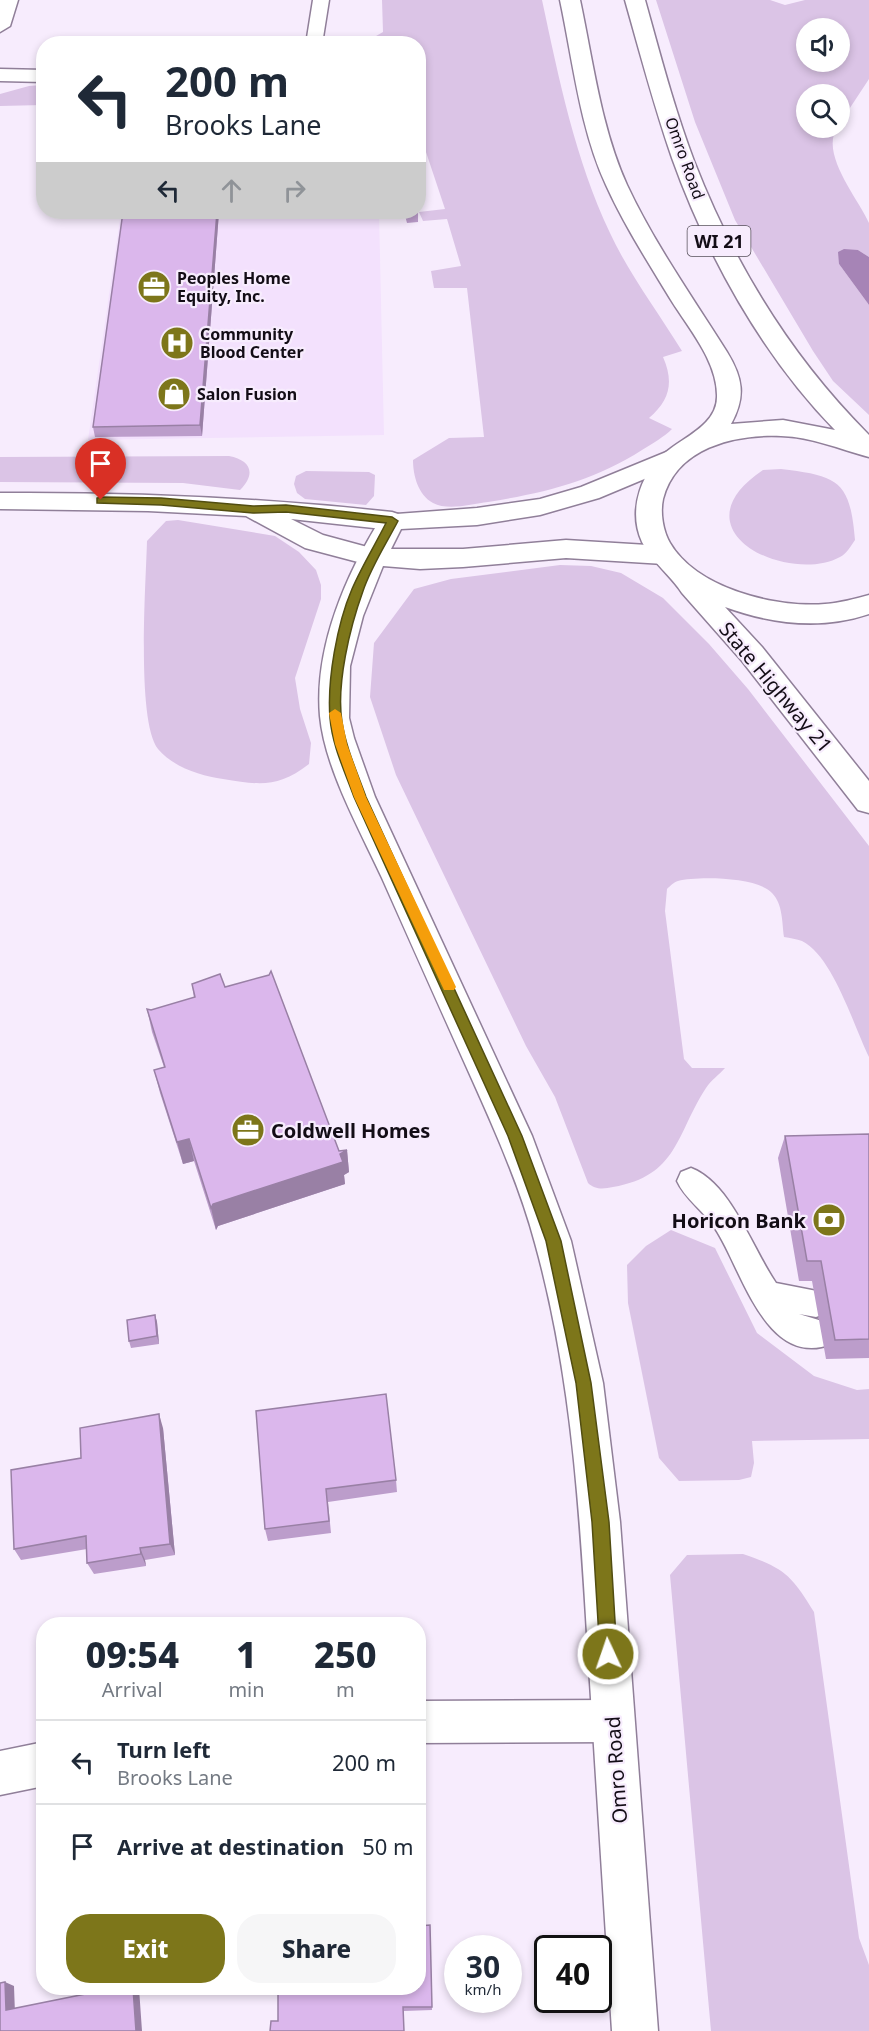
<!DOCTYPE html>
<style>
:root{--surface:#fff;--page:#f6f6f7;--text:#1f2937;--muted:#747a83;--line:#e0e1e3;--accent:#7d761a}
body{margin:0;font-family:"Noto Sans",sans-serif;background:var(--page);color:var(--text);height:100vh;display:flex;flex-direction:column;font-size:22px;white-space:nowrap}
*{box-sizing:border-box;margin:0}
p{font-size:20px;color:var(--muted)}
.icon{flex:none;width:33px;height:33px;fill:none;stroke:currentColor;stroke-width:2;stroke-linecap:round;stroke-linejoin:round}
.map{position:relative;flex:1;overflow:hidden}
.sheet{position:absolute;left:36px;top:1617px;width:390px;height:378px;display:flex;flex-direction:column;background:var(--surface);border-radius:24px;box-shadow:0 3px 9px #0003}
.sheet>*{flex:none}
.guide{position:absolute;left:36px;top:36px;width:390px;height:183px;border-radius:24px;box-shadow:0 3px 9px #0003;background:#fff;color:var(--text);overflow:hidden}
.tools{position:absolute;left:796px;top:18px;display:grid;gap:12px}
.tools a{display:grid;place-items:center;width:54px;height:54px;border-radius:50%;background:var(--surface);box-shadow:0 3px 9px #0003;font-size:30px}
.speed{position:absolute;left:444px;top:1935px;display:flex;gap:12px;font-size:30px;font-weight:700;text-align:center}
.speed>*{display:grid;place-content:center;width:78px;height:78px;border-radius:50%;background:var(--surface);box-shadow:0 3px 9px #0003;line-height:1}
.speed small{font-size:15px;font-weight:400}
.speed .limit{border:3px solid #111;border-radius:9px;background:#fff;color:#111}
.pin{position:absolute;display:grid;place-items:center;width:51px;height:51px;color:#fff;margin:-62px -26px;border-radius:50% 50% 50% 0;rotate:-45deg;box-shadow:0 0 6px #0007}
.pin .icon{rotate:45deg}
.me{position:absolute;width:66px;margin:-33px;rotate:357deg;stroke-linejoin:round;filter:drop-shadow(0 0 4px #0008)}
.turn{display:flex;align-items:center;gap:21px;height:126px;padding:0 30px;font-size:27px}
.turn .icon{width:78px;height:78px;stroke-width:2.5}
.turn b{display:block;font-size:42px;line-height:51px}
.lanes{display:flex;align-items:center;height:57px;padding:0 30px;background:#0003;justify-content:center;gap:30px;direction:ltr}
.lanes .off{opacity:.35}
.eta{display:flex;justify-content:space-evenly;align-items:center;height:102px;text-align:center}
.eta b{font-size:36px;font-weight:800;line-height:42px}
.primary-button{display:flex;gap:12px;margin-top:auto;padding:12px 30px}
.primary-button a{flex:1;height:69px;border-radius:24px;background:var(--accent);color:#fff;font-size:24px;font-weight:800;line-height:69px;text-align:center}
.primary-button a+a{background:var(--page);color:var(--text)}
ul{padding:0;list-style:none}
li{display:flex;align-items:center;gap:18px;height:84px;padding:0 30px;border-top:2px solid var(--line)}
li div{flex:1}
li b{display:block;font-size:22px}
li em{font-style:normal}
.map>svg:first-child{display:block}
</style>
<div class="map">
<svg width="869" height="2031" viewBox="0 0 869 2031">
<rect width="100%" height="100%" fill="#f7ecfd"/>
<path fill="#f3e1fd" d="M 121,212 L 379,212 L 384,435 L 88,440 Z"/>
<path fill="#dbc4e6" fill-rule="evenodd" d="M 382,0 L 542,0 C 559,79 575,159 610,233 C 629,274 658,312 682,351 L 663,357 C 674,382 670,400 649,418 L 672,429 C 664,437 653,443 642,450 C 594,481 544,493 488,502 C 472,504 448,511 433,503 C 418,495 413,475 413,460 L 449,438 L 484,437 L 467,288 L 434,288 L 431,271 L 461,266 L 447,219 L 423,221 L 419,212 L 445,209 L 419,131 L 418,44 L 364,43 L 383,32 Z
M 656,0 L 770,0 L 785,5 L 805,0 L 869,0 L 869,79 L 840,123 L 840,94 L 807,94 L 807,128 L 837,128 C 820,154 858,198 869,223 C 869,231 869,248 869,257 L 858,250 L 839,264 L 869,305 L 869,415 L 833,381 L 813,351 L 735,220 L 695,122 ZM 807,28 L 840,28 L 840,62 L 807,62 Z
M 42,85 L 43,105 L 0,106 L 0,94 L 29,86 Z
M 229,456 C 250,460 257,473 240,490 L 183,483 L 0,482 L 0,457 Z
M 781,469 C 839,476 850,481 855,540 C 851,546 846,554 840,557 C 789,585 672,531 763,470 Z
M 306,471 L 369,472 L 375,475 L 374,496 L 366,505 L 305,499 L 297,493 L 294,484 L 296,476 Z
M 178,520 L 275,536 L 299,552 L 316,570 L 321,585 L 321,599 L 295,678 L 300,709 L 311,743 L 309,764 C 278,788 260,785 223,779 C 201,776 173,767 158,749 C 136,721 146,582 147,541 L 166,521 Z
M 560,565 L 591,566 L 621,573 L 663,598 L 709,644 L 748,689 L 869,846 L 869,1057 C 854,1027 833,956 802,941 C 797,939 790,938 784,937 C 782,923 783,904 772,893 C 758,877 698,876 678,881 C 674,882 670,886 667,889 L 665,911 L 684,1059 L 692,1068 L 725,1068 C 719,1075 711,1080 706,1088 C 676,1134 678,1176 613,1187 C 604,1189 595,1190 588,1183 L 555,1097 L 526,1046 L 396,775 L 370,697 L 374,643 L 414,589 L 451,579 Z
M 671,1230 L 715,1248 L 757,1333 L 814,1376 L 857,1390 L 869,1389 L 869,1439 L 752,1441 L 754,1463 L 751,1477 L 739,1480 L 679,1481 L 659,1458 L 628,1303 L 627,1265 L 646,1246 Z
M 743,1554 C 785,1568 792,1576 814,1612 L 859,1938 L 869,1965 L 869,2031 L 711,2031 L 670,1575 L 687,1555 Z"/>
<path fill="#a684b6" d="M 844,249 L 858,250 L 869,257 L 869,305 L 839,264 L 838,252 Z"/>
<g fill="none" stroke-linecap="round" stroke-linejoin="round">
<defs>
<path id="service" d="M 313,0 L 329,0 L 322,44 L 306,44 Z
M 691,1168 C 731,1183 753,1250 776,1283 L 827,1293 L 831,1303 L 827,1313 L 816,1317 L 799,1314 L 832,1324 L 836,1334 L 832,1344 C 764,1370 741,1265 714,1227 C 703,1210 685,1199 677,1181 L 681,1172 Z"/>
<path id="minor" d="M 0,0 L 18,0 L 10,26 L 0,32 Z
M 0,69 L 44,70 L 44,82 L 0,81 Z
M 0,493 C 131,492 262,498 392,512 L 401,515 L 405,521 L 401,527 L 392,530 L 291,519 L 323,535 L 382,551 L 386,557 L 382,563 L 373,566 L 305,548 L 246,516 L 148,511 L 0,509 Z
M 612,1700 L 627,1706 L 633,1721 L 627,1736 L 612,1742 L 418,1743 L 418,1701 Z
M 44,1742 L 44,1786 L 0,1795 L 0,1751 Z"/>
<path id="tertiary" d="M 676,448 L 685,450 L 689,456 L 685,462 L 599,498 L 540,515 L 477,525 L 401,529 L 391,549 L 463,549 L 566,540 L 664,546 L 673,549 L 677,555 L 673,561 L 664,564 L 566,558 L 463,567 L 420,569 L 383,566 L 363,616 L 350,666 L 349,718 L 354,738 L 375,797 L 532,1136 L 571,1241 L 603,1383 L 620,1522 L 658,2031 L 612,2031 C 604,1904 596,1778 588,1651 C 580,1514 572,1376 535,1243 C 519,1183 492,1124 466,1066 C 438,1004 410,941 382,878 C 360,830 325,769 320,716 C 314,646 347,572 383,515 L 477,508 L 540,499 L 581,487 Z"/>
<path id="trunk" d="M 560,0 L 580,0 C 593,61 601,128 627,185 C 654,243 693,298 727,352 C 743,378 746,397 731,424 L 783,420 L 835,430 C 762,355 707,256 672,158 C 654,106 640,53 625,0 L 645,0 C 660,54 674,108 694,161 C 734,264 791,357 869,435 L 869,457 C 839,449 812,437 781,436 C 734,434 676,448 663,499 C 660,513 663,531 670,543 C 697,589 776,608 825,604 C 840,603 854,599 869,595 L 869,614 C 822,630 771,624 725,607 L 762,647 L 869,781 L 869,813 L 858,810 L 742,661 L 682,593 C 672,577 652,562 642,542 C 627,509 642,469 670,449 C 687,436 717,423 717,397 C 718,362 689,329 671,300 C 648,262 624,225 606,185 C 580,129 573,61 560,0 Z"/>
</defs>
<use href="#service" stroke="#907f99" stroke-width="3"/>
<use href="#minor" stroke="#907f99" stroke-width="3"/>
<use href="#tertiary" stroke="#907f99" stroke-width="3"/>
<use href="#trunk" stroke="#907f99" stroke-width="3"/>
<use href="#service" fill="#fff" fill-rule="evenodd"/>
<use href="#minor" fill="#fff" fill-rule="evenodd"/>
<use href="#tertiary" fill="#fff" fill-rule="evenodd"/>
<use href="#trunk" fill="#fff" fill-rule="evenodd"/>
</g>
<path fill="#bc9dcb" d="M 219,212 L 202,436 L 95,437 L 93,427 Z
M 404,212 L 418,212 L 418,222 L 407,223 Z
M 192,984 L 225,987 L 339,1151 L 347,1150 L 349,1172 L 344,1175 L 345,1184 L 218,1226 L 216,1230 L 194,1161 L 183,1164 L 160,1093 L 154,1070 L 164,1067 L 152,1032 L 147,1009 L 151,1010 L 194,998 Z
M 869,1134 L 869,1358 L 826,1359 L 812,1281 L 799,1281 L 778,1158 L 785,1136 Z
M 155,1315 L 157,1322 L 159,1344 L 131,1348 L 129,1341 Z
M 256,1411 L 396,1480 L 397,1492 L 328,1502 L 331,1533 L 268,1541 L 265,1529 Z
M 163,1428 L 175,1555 L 145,1560 L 146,1566 L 94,1574 L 87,1563 L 87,1549 L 21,1560 L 14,1549 L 81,1458 Z
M 430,1925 L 432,2010 L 404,2011 L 404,2031 L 270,2031 L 278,2021 L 418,1988 Z"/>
<path fill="#9980a5" d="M 217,212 L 219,212 L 202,436 L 200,425 Z
M 189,1139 L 194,1161 L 183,1164 L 177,1142 Z
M 347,1150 L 349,1172 L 344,1175 L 345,1184 L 218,1226 L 216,1230 L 211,1208 L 213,1204 L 340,1154 Z
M 155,1315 L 157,1322 L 159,1344 L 157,1336 Z
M 159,1414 L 163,1428 L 175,1555 L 170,1544 Z
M 140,1548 L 145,1560 L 146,1566 L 141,1554 Z
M 5,1982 L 14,1986 L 15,2014 L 6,2010 Z
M 133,1988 L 139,1988 L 142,2031 L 136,2031 Z"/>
<path fill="#dbb7ec" stroke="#9980a5" stroke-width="1.5" d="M 123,212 L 217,212 L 200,425 L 93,427 Z
M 271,971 L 339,1151 L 347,1150 L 340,1154 L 343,1162 L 213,1204 L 211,1208 L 189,1139 L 177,1142 L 154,1070 L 165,1067 L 147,1009 L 151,1010 L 195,997 L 192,984 L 220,974 L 225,987 L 269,975 Z
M 869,1134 L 869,1339 L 835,1340 L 821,1261 L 807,1261 L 785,1136 Z
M 155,1315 L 157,1336 L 129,1341 L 127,1320 Z
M 386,1394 L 396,1480 L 326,1489 L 329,1521 L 265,1529 L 256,1411 Z
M 159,1414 L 170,1544 L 140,1548 L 141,1554 L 87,1563 L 86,1536 L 14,1549 L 11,1470 L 81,1458 L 80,1428 Z
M 430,1925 L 432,2007 L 403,2007 L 404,2031 L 270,2031 L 271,2021 L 278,2021 L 278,1988 L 418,1988 L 418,1926 Z
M 5,1982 L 6,2010 L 115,1988 L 133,1988 L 136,2031 L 0,2031 L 0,1983 Z"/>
<path fill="#7d761a" stroke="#514d11" stroke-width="1.5" d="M 101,497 L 161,498 L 253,506 L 286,505 L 392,517 L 398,521 C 386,544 371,567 363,591 C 350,627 336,684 342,722 C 346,748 357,772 366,797 L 522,1136 L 561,1241 L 591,1383 L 609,1522 L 617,1654 L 614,1661 L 608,1663 L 602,1661 L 600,1654 L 592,1522 L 576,1383 L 546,1241 L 508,1136 L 354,797 C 345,772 332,745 330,718 C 327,680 337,624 352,589 C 362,566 375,545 386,523 L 286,512 L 253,513 L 161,505 L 97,503 L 97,498 Z"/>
<path fill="#f59e0b" d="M 335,709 L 341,713 L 347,744 L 366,797 L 456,987 L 454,990 L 444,990 L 354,797 L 335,744 L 329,713 Z"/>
<defs>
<symbol id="office-disc" viewBox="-11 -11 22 22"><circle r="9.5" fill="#7d761a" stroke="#f7ecfd"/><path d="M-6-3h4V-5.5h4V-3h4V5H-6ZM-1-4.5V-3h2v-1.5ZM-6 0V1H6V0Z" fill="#fff"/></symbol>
<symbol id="hospital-disc" viewBox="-11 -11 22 22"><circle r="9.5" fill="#7d761a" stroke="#f7ecfd"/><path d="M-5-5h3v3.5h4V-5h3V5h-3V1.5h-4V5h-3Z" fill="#fff"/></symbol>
<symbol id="shop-disc" viewBox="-11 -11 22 22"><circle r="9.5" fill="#7d761a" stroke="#f7ecfd"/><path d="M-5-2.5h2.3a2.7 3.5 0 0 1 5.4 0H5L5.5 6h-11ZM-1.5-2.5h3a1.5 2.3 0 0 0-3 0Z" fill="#fff"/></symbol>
<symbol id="bank-disc" viewBox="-11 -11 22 22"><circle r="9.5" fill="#7d761a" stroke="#f7ecfd"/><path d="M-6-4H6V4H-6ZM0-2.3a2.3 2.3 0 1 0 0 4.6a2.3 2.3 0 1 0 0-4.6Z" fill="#fff"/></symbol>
</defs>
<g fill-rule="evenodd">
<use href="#office-disc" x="135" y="268" width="38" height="38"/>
<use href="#hospital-disc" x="158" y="324" width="38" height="38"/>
<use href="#shop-disc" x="155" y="375" width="38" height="38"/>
<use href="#office-disc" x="229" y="1111" width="38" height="38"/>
<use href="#bank-disc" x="810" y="1201" width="38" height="38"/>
</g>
<g text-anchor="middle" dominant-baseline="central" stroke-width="4.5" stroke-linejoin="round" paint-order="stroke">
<g font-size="16" fill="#130d16" stroke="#f7ecfd">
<text transform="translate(685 158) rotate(70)">Omro Road</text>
</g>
<g font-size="16" font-weight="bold" fill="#130d16" stroke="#f7ecfd" text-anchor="start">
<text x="177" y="278">Peoples Home<tspan x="177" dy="18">Equity, Inc.</tspan></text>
<text x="200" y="334">Community<tspan x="200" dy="18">Blood Center</tspan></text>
<text x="197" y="394">Salon Fusion</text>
</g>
<rect fill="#f7ecfd" stroke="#57505b" stroke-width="1.5" x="687.5" y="226" width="63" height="30" rx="4.5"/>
<g font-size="18" font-weight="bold" fill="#130d16">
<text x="719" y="241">WI 21</text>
</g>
<g font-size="20" fill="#130d16" stroke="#f7ecfd">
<text transform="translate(776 687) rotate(50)">State Highway 21</text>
<text transform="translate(616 1770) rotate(-94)">Omro Road</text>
</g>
<g font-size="20" font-weight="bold" fill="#130d16" stroke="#f7ecfd" text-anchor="start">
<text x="271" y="1130">Coldwell Homes</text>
<text x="806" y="1220" text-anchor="end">Horicon Bank</text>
</g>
</g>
</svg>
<div class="tools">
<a><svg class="icon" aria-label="sound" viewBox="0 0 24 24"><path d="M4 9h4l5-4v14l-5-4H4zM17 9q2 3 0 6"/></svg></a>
<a><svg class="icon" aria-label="search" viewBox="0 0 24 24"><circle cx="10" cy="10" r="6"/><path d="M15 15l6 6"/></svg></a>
</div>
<div class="speed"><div>30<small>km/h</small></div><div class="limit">40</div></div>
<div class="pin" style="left:101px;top:500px;background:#d93025"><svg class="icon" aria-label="arrive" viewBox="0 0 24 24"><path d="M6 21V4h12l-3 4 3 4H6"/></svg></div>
<svg class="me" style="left:608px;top:1654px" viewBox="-20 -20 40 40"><circle r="17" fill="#7d761a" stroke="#fff" stroke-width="3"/><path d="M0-11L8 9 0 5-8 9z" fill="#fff"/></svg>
<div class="guide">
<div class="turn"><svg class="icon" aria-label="left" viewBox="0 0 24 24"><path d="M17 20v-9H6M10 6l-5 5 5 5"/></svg><div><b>200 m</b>Brooks Lane</div></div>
<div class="lanes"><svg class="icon" aria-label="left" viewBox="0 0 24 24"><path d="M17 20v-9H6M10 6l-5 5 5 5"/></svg><svg class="icon off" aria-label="ahead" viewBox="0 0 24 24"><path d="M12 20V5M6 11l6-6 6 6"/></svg><svg class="icon off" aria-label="right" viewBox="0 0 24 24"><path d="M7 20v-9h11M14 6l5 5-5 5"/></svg></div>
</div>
<section class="sheet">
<div class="eta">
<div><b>09:54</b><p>Arrival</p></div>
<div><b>1</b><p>min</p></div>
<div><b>250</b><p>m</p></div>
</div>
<ul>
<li><svg class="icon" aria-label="left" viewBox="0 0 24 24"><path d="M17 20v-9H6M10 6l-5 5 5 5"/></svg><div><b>Turn left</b><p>Brooks Lane</p></div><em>200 m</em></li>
<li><svg class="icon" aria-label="arrive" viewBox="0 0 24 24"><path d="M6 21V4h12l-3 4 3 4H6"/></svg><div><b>Arrive at destination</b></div><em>50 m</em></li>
</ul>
<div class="primary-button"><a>Exit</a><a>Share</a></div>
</section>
</div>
